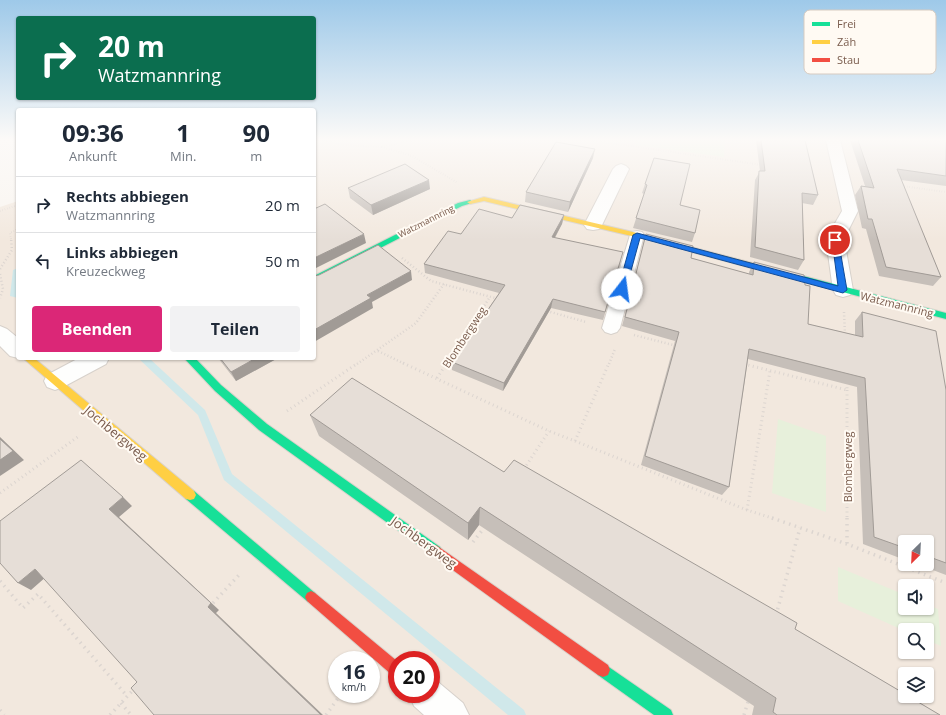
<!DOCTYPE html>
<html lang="de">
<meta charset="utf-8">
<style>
:root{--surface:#fff;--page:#f2f2f3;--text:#1f2937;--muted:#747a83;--line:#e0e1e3;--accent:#db2777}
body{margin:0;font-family:"Open Sans",sans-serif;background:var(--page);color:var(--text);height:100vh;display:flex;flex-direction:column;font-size:15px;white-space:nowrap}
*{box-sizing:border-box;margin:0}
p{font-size:13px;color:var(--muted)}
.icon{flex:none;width:22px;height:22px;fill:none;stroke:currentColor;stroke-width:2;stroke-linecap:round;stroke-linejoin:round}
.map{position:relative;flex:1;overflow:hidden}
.panel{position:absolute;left:16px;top:108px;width:300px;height:252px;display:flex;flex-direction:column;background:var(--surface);border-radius:4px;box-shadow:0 1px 3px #0004}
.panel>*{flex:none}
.top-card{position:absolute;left:16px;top:16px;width:300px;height:84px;border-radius:4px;box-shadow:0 1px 3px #0004;background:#0b6e4f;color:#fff;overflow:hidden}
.needle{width:26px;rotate:204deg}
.controls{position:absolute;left:898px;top:535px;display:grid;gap:8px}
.controls a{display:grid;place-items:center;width:36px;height:36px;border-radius:4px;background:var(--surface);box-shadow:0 1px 3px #0004;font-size:20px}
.speed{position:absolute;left:328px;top:651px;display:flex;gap:8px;font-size:20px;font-weight:700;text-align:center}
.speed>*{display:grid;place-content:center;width:52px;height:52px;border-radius:50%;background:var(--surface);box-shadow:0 1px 3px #0004;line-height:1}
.speed small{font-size:10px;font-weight:400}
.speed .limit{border:6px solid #d22;background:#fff;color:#111}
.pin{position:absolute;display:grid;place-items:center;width:34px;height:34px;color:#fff;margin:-17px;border:2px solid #fff;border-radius:50%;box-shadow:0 1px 4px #0007}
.me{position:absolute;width:44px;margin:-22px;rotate:15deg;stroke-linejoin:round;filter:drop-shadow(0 0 3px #0008)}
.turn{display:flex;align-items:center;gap:14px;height:84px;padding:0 16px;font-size:18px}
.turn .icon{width:52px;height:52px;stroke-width:2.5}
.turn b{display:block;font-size:28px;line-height:34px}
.eta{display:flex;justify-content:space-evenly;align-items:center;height:68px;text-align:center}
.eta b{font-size:24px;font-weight:700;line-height:28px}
.primary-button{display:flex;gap:8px;margin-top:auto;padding:8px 16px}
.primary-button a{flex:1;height:46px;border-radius:4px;background:var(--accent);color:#fff;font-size:16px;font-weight:700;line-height:46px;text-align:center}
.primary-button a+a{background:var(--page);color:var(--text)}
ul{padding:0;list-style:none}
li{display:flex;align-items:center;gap:12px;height:56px;padding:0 16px;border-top:1px solid var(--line)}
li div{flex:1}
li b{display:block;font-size:15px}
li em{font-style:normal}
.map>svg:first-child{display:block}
</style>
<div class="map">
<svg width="946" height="715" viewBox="0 0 946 715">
<rect width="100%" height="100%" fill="#f9f5f0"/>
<path fill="#f2e8de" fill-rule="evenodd" d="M 314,140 L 946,140 L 946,715 L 0,715 L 0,207 L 18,201 L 18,358 L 314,358 ZM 905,542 L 927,542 L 927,564 L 905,564 ZM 905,586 L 927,586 L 927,608 L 905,608 ZM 905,630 L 927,630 L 927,652 L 905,652 ZM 337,660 L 371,660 L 371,694 L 337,694 ZM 397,660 L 431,660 L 431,694 L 397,694 ZM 905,674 L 927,674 L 927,696 L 905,696 Z"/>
<path fill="#e7f0db" d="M 634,140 L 725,140 L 724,157 L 636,145 Z
M 778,419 L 826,436 L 826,512 L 772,493 Z
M 838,567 L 905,595 L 905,608 L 927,608 L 927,605 L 938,609 L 941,646 L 927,640 L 927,630 L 905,631 L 838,601 Z"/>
<path fill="#d0e8ea" d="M 18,268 L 18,298 L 10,296 L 13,270 Z"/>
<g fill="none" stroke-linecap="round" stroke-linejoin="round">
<path fill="#d0e8ea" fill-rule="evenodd" d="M 138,358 L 149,358 L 205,410 L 232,474 L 524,710 L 526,715 L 508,715 L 224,480 L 198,415 Z"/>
<defs>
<path id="lane" d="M 637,231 L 642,232 L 644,235 L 620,328 L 617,332 L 611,334 L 605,332 L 602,328 L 630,235 L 632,232 Z"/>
<path id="street" d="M 826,140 L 840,140 L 858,211 L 844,239 L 853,290 L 850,295 L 843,297 L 836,295 L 833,290 L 826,239 L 842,211 Z
M 621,164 L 626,166 L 629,169 L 602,225 L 599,229 L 593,230 L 587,229 L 584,225 L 613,169 L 616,166 Z
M 0,326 L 7,329 L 18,338 L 18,358 L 10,356 L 0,346 Z
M 79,358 L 109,358 L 106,364 L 63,387 L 55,390 L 47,387 L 44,381 L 47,375 Z
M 431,679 L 438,682 L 463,703 L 469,715 L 424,715 L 414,706 L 409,694 L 431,694 Z"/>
<path id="fast" d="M 470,200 L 473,202 L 472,203 L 462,206 L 314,282 L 314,276 L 458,203 Z
M 788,272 L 946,313 L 946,319 L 785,277 L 784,275 L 785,273 Z
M 184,358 L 195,358 L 221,385 L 267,424 L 440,547 L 442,551 L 440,555 L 436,557 L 432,555 L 259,430 L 215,391 Z
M 190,490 L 194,491 L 315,593 L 317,597 L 315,601 L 311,603 L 307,601 L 186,499 L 184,495 L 186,491 Z
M 603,663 L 671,710 L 673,715 L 654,715 L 598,675 L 596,670 L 598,665 Z"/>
<path id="slow" d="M 484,197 L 637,233 L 791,273 L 792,275 L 788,278 L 636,237 L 484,201 L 470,204 L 467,202 Z
M 23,358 L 34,358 L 194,491 L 196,495 L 194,499 L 190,500 L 186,499 Z"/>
<path id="jam" d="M 436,545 L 608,665 L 610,670 L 608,675 L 603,677 L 598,675 L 432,555 L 430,551 L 432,547 Z
M 311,591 L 315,593 L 397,661 L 397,677 L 392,675 L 307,601 L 305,597 L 307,593 Z"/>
</defs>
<use href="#lane" stroke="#d7d1cb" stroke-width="2"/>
<use href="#street" stroke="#d7d1cb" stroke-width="2"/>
<use href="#fast" stroke="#d9d2cb" stroke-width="2"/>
<use href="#slow" stroke="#d9d2cb" stroke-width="2"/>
<use href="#jam" stroke="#d9d2cb" stroke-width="2"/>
<path stroke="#dcd5d0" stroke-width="2" stroke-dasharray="0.5 2" stroke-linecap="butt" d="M 324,140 L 344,145 L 382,147
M 414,140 L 382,147 L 412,156 L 458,183
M 589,140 L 762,165
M 630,140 L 632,147
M 902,186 L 946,192
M 0,211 L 18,205
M 11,239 L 10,233 L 18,229"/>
<path stroke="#dcd5d0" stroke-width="2.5" stroke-dasharray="1 2.5" stroke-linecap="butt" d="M 402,258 L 431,281 L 499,299
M 0,269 L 12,250 L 11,238
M 0,274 L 3,289 L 0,298
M 547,311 L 586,322
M 844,312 L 845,335
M 634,335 L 677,346
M 378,351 L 405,364
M 357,364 L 416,323 L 444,284
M 446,364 L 490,297
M 609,364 L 615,349"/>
<path stroke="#dcd5d0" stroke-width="3" stroke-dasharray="1 3.5" stroke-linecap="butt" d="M 403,363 L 549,431 L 575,441 L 609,363
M 744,364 L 847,390 L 847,382
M 437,378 L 447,363
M 847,390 L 847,519
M 287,411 L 358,363
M 575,441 L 747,510 L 775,519
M 524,469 L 549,431
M 0,493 L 79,436
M 747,510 L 770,371"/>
<path stroke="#dcd5d0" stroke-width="3.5" stroke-dasharray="1.5 4.5" stroke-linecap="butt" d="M 772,518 L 847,544 L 946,583
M 847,518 L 847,544
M 473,542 L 484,528
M 0,581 L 23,608 L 38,594 L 127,696
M 213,603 L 239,575
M 776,615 L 800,528
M 121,703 L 131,715
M 0,710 L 4,715
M 110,715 L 134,689
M 326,715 L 341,694
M 744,715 L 748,702"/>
<use href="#lane" fill="#fefefd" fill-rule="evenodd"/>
<use href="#street" fill="#fefefd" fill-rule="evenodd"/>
<use href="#fast" fill="#16e098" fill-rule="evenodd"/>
<use href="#slow" fill="#ffcf43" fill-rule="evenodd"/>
<use href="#jam" fill="#f24e42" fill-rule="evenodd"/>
</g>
<path fill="#c6bfb9" d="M 756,140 L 805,140 L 818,195 L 813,205 L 802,203 L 804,260 L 798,270 L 750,257 L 755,180 L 760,171 Z
M 850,140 L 946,140 L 946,186 L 901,180 L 941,277 L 933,286 L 879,276 L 866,229 L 862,228 L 855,195 L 861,186 L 865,186 Z
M 593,158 L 568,212 L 525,202 L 526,192 Z
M 654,158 L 695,233 L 692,242 L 633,228 L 644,194 L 642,193 L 645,184 Z
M 348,188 L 430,189 L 373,215 L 350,198 Z
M 564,215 L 562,224 L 555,238 L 621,261 L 603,320 L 551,308 L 503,391 L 452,370 L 452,362 L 499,293 L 425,273 L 424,264 L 461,234 L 512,218 Z
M 646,234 L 691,258 L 749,274 L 749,272 L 754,262 L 805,285 L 808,324 L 855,335 L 855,321 L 862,312 L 946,390 L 946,575 L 917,564 L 927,564 L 927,542 L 905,542 L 905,560 L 863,544 L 857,387 L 748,359 L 729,487 L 722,495 L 641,465 L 675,341 L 622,326 Z
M 218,358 L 278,358 L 236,381 Z
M 310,415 L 504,472 L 795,629 L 940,715 L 752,715 L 754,706 L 479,525 L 468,540 L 319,436 Z"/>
<path fill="#a19b96" d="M 595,149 L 593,158 L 568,212 L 570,202 Z
M 429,180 L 430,189 L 373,215 L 371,205 Z
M 564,215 L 562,224 L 550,246 L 552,237 Z
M 364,234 L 366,243 L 314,269 L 314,258 Z
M 411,271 L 412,280 L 372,302 L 373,308 L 314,342 L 314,330 L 367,295 Z
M 553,299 L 551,308 L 503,391 L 504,383 Z
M 256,358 L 278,358 L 236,381 L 231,372 Z
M 0,437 L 24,460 L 0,476 Z
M 123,497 L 132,506 L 119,517 L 219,610 L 216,613 L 323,715 L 321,715 L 208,607 L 109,509 Z
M 480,507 L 479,525 L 468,540 L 468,523 Z
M 35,569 L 47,576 L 31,590 L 18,583 Z"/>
<path fill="#e6ded7" stroke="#a19b96" d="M 761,140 L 805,140 L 818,195 L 802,193 L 804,260 L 755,247 L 759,171 L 765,171 Z
M 858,140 L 946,140 L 946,176 L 897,169 L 941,277 L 886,267 L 872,219 L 868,219 L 861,186 L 874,188 Z
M 556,142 L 595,149 L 570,202 L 526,192 Z
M 654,158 L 690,164 L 680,205 L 700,210 L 695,233 L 636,218 L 647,185 L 645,184 Z
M 405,164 L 429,180 L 371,205 L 348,188 Z
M 325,204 L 364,234 L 314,258 L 314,209 Z
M 520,205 L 564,215 L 552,237 L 623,252 L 605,312 L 553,299 L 504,383 L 452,362 L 505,285 L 424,264 L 448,231 L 461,234 L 479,209 L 512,218 Z
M 646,234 L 693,246 L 691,258 L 753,275 L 754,262 L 804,275 L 805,285 L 810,286 L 808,324 L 863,337 L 862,312 L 936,331 L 946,390 L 946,563 L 927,556 L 927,542 L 905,542 L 905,548 L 874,537 L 865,378 L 749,349 L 729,487 L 645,456 L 679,332 L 625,317 Z
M 378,245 L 411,271 L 367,295 L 371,298 L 314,330 L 314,276 L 319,275 Z
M 220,358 L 256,358 L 231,372 Z
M 352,378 L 504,472 L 514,460 L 797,623 L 795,629 L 905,694 L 905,696 L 908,696 L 940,715 L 777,715 L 773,712 L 776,698 L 480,507 L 468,523 L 310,415 Z
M 0,439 L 13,451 L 0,460 Z
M 81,460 L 123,497 L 109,509 L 211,603 L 208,607 L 321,715 L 154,715 L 131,688 L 137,682 L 35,569 L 18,583 L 0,563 L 0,521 Z"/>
<linearGradient id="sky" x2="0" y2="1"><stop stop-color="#9ec9e9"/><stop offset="0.58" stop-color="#fcfaf8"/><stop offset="1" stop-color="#fcfaf8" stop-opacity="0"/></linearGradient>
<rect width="946" height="240" fill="url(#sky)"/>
<path fill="#1a73e8" stroke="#114b97" d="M 637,233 L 838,286 L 832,240 L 833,238 L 838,238 L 847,290 L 843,293 L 640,238 L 626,289 L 625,291 L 619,291 L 618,289 L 633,235 Z"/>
<g text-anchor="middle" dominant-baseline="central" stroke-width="4" stroke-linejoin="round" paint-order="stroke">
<g font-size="9" fill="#7a5c4d" stroke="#fffaf3">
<text transform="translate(426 221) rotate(-27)">Watzmannring</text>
</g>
<g font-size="11" fill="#7a5c4d" stroke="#fffaf3">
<text transform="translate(897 304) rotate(14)">Watzmannring</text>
<text transform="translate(464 337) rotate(-57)">Blombergweg</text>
<text transform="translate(847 467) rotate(-90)">Blombergweg</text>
</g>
<g font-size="13" fill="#7a5c4d" stroke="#fffaf3">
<text transform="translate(116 433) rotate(40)">Jochbergweg</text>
<text transform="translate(424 542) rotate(36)">Jochbergweg</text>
</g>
</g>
<rect x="804" y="10" width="132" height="64" rx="6" fill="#fffaf3" stroke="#d7cbc1" stroke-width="1"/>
<rect x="812" y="22" width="18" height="4" fill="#16e098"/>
<rect x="812" y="40" width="18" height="4" fill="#ffcf43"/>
<rect x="812" y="58" width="18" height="4" fill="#f24e42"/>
<g font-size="11" fill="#7a5c4d">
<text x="837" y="28">Frei</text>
<text x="837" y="46">Zäh</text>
<text x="837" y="64">Stau</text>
</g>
</svg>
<div class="controls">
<a><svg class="needle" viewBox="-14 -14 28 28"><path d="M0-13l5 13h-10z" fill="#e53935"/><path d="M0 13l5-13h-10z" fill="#747a83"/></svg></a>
<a><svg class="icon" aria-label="sound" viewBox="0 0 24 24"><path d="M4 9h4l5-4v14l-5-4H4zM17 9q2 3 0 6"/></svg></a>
<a><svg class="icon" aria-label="search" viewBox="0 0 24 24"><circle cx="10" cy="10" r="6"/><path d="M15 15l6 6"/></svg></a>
<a><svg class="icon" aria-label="layers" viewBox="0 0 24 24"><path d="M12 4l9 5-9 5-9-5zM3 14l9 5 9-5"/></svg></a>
</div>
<div class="speed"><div>16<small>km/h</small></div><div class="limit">20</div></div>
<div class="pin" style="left:835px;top:240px;background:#d93025"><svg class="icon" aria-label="arrive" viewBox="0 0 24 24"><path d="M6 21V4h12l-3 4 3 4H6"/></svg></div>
<svg class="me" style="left:622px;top:289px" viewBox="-20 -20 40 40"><circle r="19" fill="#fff"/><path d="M0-13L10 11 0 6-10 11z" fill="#1a73e8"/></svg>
<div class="top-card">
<div class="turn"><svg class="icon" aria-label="right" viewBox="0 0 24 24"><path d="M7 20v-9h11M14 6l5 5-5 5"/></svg><div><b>20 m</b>Watzmannring</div></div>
</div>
<section class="panel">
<div class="eta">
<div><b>09:36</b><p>Ankunft</p></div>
<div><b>1</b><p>Min.</p></div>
<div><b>90</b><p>m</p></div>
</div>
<ul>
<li><svg class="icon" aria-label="right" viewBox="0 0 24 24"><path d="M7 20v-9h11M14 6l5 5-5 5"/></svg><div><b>Rechts abbiegen</b><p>Watzmannring</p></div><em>20 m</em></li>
<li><svg class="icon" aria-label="left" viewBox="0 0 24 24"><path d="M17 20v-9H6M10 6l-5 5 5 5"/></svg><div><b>Links abbiegen</b><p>Kreuzeckweg</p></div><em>50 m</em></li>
</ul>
<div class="primary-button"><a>Beenden</a><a>Teilen</a></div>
</section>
</div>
